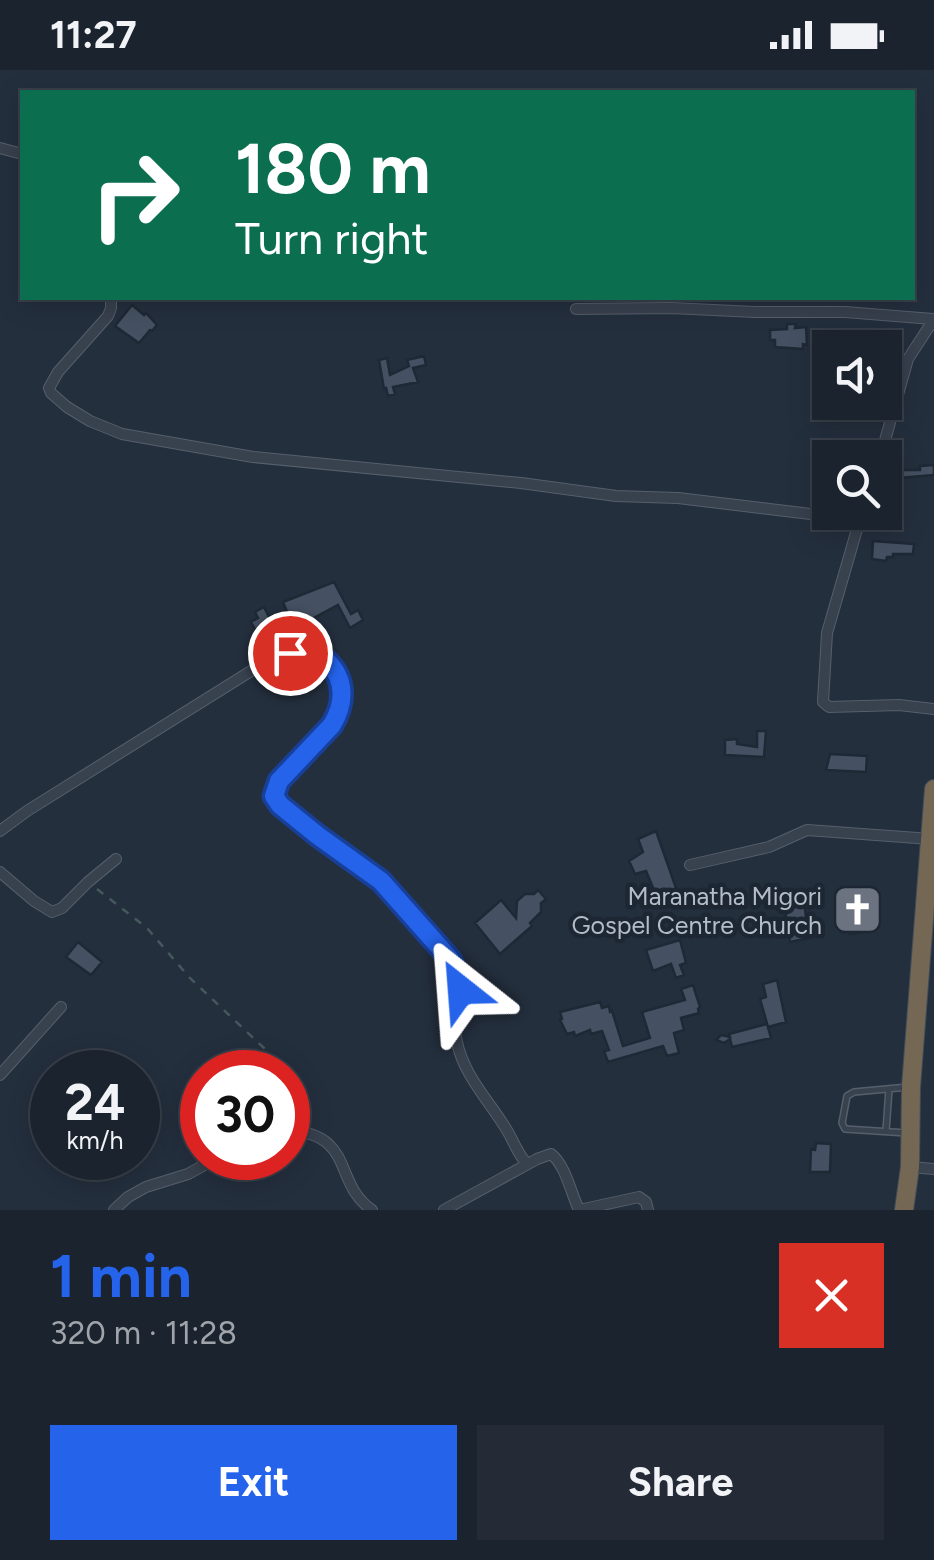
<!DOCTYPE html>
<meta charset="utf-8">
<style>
:root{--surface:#1b232e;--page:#242b36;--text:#f1f3f6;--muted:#a0a4aa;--line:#39404a;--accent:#2563eb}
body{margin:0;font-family:Figtree,sans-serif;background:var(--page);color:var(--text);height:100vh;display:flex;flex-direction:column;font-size:38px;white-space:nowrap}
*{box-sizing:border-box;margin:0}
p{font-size:32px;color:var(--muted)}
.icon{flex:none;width:55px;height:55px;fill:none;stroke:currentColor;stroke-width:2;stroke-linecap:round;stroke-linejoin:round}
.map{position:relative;height:1140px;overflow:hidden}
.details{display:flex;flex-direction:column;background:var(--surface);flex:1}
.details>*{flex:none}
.top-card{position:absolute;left:20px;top:20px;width:895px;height:210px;border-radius:0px;box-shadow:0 5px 25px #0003,0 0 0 2px var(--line);background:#0b6e4f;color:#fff;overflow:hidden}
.buttons{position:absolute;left:812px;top:260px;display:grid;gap:20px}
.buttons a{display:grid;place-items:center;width:90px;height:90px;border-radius:0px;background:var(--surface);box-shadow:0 5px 25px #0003,0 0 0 2px var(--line);font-size:50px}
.speed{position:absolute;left:30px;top:980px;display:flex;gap:20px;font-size:50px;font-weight:700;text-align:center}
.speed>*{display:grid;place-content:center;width:130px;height:130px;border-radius:50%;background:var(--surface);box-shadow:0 5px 25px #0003,0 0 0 2px var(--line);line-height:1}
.speed small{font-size:25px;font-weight:400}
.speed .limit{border:15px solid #d22;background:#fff;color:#111}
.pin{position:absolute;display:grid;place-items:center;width:85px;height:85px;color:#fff;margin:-42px;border:5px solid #fff;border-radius:50%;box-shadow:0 2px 10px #0007}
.me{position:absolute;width:110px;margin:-55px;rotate:332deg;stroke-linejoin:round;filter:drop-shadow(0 0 8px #0008)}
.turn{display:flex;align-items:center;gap:35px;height:210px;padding:0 50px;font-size:45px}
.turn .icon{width:130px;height:130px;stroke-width:2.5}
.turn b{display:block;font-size:70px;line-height:85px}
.round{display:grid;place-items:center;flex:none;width:105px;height:105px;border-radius:0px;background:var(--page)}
.summary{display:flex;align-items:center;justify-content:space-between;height:170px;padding:0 50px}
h1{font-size:60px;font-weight:700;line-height:75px;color:var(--accent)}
.primary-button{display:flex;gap:20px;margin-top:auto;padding:20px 50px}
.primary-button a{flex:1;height:115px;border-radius:0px;background:var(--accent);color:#fff;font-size:40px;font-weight:700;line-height:115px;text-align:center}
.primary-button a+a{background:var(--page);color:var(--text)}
.status{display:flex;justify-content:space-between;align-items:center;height:70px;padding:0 50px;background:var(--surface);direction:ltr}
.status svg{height:28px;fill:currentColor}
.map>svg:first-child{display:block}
</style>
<div class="status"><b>11:27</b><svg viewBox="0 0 49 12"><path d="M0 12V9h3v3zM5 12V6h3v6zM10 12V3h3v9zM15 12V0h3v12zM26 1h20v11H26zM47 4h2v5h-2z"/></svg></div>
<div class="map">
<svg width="934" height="1140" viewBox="0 0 934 1140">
<rect width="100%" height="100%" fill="#242f3e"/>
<path fill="#455162" stroke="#1f2835" stroke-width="2.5" d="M 132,235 L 144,245 L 146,243 L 157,255 L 152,261 L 150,260 L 139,273 L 115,256 Z
M 787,254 L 796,254 L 795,258 L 806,257 L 807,275 L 803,274 L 803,279 L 775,277 L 775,270 L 770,270 L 770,260 L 787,259 Z
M 424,286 L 426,295 L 413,298 L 418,312 L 393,317 L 395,324 L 388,326 L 386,318 L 384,319 L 379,290 L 387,288 L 390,305 L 409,296 L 407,290 Z
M 889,389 L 898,391 L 895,400 L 920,400 L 920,396 L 934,395 L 934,405 L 899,408 L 898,419 L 885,418 L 889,400 L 893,400 L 886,398 Z
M 873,471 L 914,474 L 913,484 L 893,484 L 893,487 L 887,487 L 886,491 L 872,489 Z
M 334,512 L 351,544 L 358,540 L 363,550 L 350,558 L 338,535 L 293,559 L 289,553 L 280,556 L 259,567 L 251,552 L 258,548 L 255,542 L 264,537 L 269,547 L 287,542 L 283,532 Z
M 757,661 L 766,661 L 764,687 L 725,685 L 725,670 L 737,669 L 737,674 L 757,677 Z
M 830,684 L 867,686 L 866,702 L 826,700 Z
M 656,761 L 676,818 L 657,827 L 646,801 L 635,804 L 629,791 L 643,782 L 638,769 Z
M 865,817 L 872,860 L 850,864 L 841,821 Z
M 538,820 L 546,829 L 541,833 L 541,842 L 530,853 L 532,856 L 500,884 L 475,853 L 501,830 L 516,848 L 517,831 L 525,824 L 534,824 Z
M 803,825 L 809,868 L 790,872 L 783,827 Z
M 680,870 L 686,893 L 680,895 L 684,905 L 676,908 L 671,894 L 653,901 L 646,880 Z
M 78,872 L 102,892 L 91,905 L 66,887 Z
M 777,910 L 786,952 L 768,957 L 760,929 L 766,927 L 763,914 Z
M 693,915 L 700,937 L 698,939 L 699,943 L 681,948 L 684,960 L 674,963 L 679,983 L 667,986 L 663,976 L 608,992 L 604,981 L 609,980 L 602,961 L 591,964 L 590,960 L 575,966 L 574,962 L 567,964 L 560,950 L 562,949 L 560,942 L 600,932 L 602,938 L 609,936 L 610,942 L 612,941 L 623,976 L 650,968 L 642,942 L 685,930 L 681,919 Z
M 767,954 L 771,968 L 732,977 L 730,969 L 724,973 L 716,970 L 721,965 L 730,967 L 729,964 Z
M 816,1073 L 831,1074 L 830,1102 L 810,1102 L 811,1079 L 815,1080 Z"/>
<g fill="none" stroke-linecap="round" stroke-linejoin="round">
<defs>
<path id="lane" d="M 886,1061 L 889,1019
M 907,1063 L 845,1059 L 842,1053 L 847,1026 L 854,1022 L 908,1017"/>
<path id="street" d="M 0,78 L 22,84
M 111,228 L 111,238 L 108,246 L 58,302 L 49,318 L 51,323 L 67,337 L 90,351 L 122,364 L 253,387 L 521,413 L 616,426 L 678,428 L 860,450
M 576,239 L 671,238 L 755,242 L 845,242 L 933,249
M 880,388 L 908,289 L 934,249
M 862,442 L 827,563 L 823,632 L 829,637 L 899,635 L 934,639
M 0,761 L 27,741 L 275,586 L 289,583 L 310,590 L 327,591 C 346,610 345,633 332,655 L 279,711 L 274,726 L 280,735 L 317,765 L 390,818 L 449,889 C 472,927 449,937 457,972 C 463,1003 487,1029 503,1054 C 513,1068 516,1082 527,1094
M 690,795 L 769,777 L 807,760 L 931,769
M 0,802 L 34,831 L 52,842 L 62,838 L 88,812 L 116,789
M 0,1005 L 61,937
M 288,1060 C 356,1065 332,1112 372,1140
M 910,1097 L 934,1099
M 114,1140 L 128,1127 L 146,1117 L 188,1104 L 217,1088
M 444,1140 L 537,1089 L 551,1084 C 565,1094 571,1123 579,1140
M 579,1140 L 639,1127 L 646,1132 L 648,1140"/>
<path id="highway" d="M 904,1140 L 910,1097 L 911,1017 L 934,719"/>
</defs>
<use href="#lane" stroke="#565f6c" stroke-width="8"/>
<use href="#street" stroke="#565f6c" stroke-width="12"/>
<use href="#highway" stroke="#434c59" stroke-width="20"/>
<path stroke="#44595c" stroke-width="2.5" stroke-dasharray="8 8" stroke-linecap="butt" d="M 97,819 L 147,858 L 189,907 L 264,978 L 278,1002"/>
<use href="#lane" stroke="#38414e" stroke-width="5"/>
<use href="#street" stroke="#38414e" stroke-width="10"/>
<use href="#highway" stroke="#746855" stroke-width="18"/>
</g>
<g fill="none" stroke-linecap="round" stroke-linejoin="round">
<defs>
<path id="route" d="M 290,583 L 310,590 L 327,591 C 346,610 345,633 332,655 L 279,711 L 274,726 L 280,735 L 317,765 L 381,811 L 450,889 L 456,901 L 461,920"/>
</defs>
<use href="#route" stroke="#184099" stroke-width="25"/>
<use href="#route" stroke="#2563eb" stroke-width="18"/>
</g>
<defs>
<symbol id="church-square" viewBox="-11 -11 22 22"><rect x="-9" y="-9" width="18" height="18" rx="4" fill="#6b7280" stroke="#1d2633"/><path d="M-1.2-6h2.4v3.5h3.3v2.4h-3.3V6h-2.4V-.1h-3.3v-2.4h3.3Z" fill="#fff"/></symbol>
</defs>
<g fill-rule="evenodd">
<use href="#church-square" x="830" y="812" width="55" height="55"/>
</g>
<g text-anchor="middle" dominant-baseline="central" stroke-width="9" stroke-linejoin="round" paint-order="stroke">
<g font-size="25" fill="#b4bcc9" stroke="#1d2633" text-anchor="end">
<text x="822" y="826">Maranatha Migori<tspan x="822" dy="29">Gospel Centre Church</tspan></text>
</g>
</g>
</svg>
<div class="buttons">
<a><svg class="icon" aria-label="sound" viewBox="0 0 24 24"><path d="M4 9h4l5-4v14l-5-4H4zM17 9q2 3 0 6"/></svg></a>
<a><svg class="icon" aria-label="search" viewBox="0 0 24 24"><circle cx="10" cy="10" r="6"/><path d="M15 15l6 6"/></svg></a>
</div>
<div class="speed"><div>24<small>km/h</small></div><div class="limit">30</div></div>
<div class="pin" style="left:290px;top:583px;background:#d93025"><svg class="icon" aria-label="arrive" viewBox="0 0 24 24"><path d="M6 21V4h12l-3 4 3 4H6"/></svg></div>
<svg class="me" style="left:461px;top:920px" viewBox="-20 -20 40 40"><path d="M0-17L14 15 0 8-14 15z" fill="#2563eb" stroke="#fff" stroke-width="4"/></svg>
<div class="top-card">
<div class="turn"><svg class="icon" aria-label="right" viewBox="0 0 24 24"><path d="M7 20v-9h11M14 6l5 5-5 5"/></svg><div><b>180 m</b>Turn right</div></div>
</div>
</div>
<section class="details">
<div class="summary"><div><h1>1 min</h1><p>320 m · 11:28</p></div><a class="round" style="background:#d93025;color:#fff"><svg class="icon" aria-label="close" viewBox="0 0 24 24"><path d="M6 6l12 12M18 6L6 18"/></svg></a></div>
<div class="primary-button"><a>Exit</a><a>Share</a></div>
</section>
